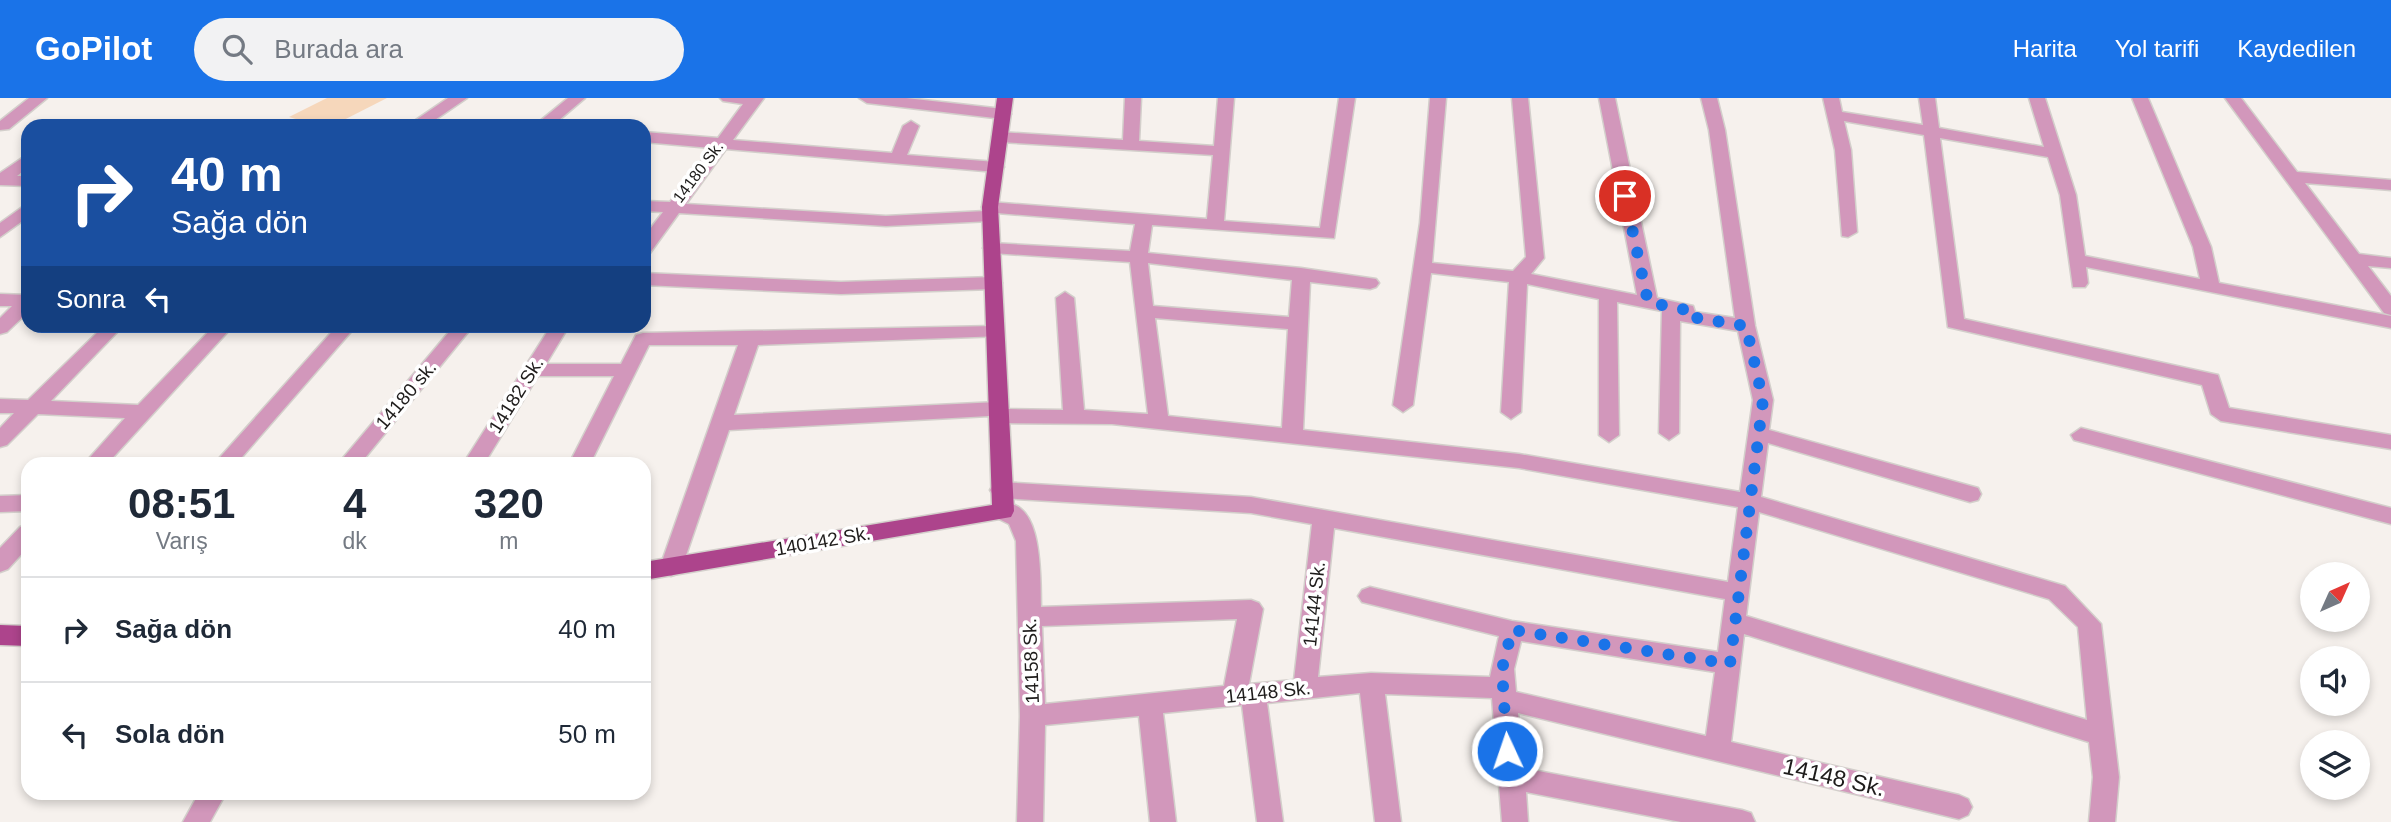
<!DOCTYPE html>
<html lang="tr">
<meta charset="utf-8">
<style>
:root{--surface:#fff;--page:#f2f2f3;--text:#1f2937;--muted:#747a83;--line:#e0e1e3;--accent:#1a73e8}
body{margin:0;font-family:Helvetica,sans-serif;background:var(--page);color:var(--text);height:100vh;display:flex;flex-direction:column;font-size:26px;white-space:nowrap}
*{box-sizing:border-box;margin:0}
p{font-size:23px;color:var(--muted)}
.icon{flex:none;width:38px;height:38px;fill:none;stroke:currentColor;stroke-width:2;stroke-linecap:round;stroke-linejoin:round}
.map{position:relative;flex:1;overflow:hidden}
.sheet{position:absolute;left:21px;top:359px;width:630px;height:343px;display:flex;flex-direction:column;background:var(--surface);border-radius:21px;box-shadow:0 4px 10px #0003}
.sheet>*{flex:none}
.guide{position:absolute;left:21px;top:21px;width:630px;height:214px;border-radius:21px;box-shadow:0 4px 10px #0003;background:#1a4fa0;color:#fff;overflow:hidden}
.needle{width:46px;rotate:45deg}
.tools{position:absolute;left:2300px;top:464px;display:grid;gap:14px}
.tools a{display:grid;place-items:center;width:70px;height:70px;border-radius:50%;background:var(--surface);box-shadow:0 4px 10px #0003;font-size:35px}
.pin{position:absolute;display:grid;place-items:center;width:60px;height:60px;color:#fff;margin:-30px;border:4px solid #fff;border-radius:50%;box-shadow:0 2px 7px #0007}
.me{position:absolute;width:77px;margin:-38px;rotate:357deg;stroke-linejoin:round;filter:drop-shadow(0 0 5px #0008)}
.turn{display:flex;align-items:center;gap:24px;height:147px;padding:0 35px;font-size:32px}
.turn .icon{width:91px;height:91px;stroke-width:2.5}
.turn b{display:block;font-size:49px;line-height:60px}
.then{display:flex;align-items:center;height:66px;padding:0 35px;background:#0003;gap:14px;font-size:26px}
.eta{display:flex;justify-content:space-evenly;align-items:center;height:119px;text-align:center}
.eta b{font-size:42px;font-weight:700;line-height:49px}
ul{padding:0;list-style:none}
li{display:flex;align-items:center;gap:21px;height:105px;padding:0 35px;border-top:2px solid var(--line)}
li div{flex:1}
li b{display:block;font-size:26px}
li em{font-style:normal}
header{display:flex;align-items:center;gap:42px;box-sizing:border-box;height:98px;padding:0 35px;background:var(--accent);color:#fff}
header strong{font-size:33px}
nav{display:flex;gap:38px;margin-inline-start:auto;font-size:24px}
.search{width:490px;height:63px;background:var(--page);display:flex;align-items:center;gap:18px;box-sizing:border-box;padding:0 24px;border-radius:38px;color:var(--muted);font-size:26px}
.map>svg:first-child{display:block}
</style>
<header>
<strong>GoPilot</strong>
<div class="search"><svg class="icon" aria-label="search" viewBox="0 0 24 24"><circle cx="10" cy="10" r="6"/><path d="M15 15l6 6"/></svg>Burada ara</div>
<nav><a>Harita</a><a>Yol tarifi</a><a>Kaydedilen</a></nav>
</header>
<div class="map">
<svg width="2391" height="724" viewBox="0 0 2391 724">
<rect width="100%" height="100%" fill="#f6f1ed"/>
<path fill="#f6d7bb" d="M 327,0 L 387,0 L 332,28 L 320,28 L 289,19 Z"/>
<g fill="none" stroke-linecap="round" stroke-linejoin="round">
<defs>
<path id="minor" d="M 29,0 L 47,0 L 9,31 L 0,32 L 0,23 Z
M 448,0 L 467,0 L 426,28 L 407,28 Z
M 568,0 L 585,0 L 552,28 L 534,28 Z
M 720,0 L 764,0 L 733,42 L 892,55 L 903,28 L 911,23 L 919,28 L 907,57 L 996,64 L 1004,69 L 996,74 L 726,51 L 686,106 L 886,118 L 986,113 L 982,109 L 990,104 L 1207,121 L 1213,57 L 1000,44 L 992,39 L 1000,34 L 1123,42 L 1125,0 L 1141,0 L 1139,43 L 1214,48 L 1218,0 L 1234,0 L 1224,123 L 1320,130 L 1339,0 L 1355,0 L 1334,140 L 1152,127 L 1148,155 L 1301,170 L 1376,181 L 1379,185 L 1376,189 L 1370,191 L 1310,184 L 1303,332 L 1519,356 L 1740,394 L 1753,302 L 1738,233 L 1680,223 L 1679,335 L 1669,342 L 1659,335 L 1662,213 L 1617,204 L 1619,337 L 1609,344 L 1599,337 L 1599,201 L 1527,186 L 1521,314 L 1511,321 L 1501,314 L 1509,184 L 1431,175 L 1413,307 L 1403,314 L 1393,307 L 1420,125 L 1430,0 L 1446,0 L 1432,165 L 1513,173 L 1526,159 L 1512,0 L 1528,0 L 1544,160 L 1531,176 L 1637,197 L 1599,0 L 1615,0 L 1657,200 L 1693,208 L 1695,214 L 1735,220 L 1709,32 L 1701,0 L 1717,0 L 1725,32 L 1755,228 L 1773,302 L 1769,332 L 1978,390 L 1981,396 L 1978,402 L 1970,404 L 1768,345 L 1761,399 L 2065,488 L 2101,526 L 2119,679 L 2115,724 L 2089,724 L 2093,679 L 2089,644 L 1744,536 L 1731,644 L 1959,697 L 1968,701 L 1972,709 L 1968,717 L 1959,721 L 1518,615 L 1523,670 L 1742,712 L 1751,715 L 1755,724 L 1681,724 L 1526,694 L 1528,724 L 1502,724 L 1492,600 L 1385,596 L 1401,724 L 1375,724 L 1360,595 L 1267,605 L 1283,724 L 1257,724 L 1242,607 L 1163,615 L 1176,724 L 1150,724 L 1139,618 L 1045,627 L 1043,724 L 1017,724 L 1020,618 L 1016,443 L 1009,426 L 995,419 L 992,413 L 995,407 C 1045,392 1040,482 1041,509 L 1251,502 L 1259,505 L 1263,511 L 1249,586 L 1294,582 L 1312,426 L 1251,415 L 1001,400 L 993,397 L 990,392 L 993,387 L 1001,384 L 1251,399 L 1728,484 L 1738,409 L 1519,370 L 1112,326 L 999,325 L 989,318 L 729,332 L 682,469 L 679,475 L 671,478 L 663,475 L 660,469 L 738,247 L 649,247 L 590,366 L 569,366 L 614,278 L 538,278 L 484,366 L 463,366 L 551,228 L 569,228 L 546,266 L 621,266 L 636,237 L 643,235 L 995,228 L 1002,230 L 1004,234 L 1002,238 L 758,247 L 734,317 L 998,304 L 1008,311 L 1063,312 L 1056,200 L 1065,194 L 1074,200 L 1084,312 L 1148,316 L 1130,164 L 992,155 L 983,150 L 992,145 L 1130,153 L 1135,126 L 997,115 L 997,122 L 991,123 L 886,128 L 679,115 L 650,155 L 644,156 L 644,139 L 663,114 L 644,113 L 644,103 L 670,104 L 711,50 L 644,44 L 644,34 L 718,40 L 743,6 L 723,3 ZM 1148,165 L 1292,182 L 1289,219 L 1153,208 ZM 1155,220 L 1288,231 L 1282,330 L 1168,318 ZM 1759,414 L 2049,501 L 2078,529 L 2087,622 L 1746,518 ZM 1334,430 L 1725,501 L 1718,554 L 1512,523 L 1370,489 L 1362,492 L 1358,498 L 1362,504 L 1499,538 L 1490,579 L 1371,575 L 1318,579 ZM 1237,521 L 1224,588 L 1045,606 L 1042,528 ZM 1521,543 L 1715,574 L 1706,638 L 1516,594 L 1514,571 Z
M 859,0 L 906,0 L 1003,11 L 1011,16 L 1003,21 L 867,5 Z
M 1823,0 L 1839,0 L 1842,14 L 1923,27 L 1919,0 L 1935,0 L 1939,30 L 2044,49 L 2029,0 L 2045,0 L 2076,97 L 2085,158 L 2200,181 L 2193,149 L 2132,0 L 2148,0 L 2211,149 L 2219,185 L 2391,218 L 2391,230 L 2086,169 L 2088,185 L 2085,189 L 2073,189 L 2060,97 L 2048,59 L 1940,40 L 1964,221 L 2218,277 L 2229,310 L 2391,337 L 2391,351 L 2221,323 L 2211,316 L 2202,287 L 1948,229 L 1924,37 L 1844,23 L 1851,52 L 1857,134 L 1848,139 L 1842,138 L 1835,52 Z
M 2225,0 L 2241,0 L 2297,74 L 2391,82 L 2391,92 L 2305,85 L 2359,156 L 2391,160 L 2391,170 L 2368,168 L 2391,198 L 2391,217 L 2384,215 Z
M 28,56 L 28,69 L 17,78 L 28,78 L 28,88 L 0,87 L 0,75 Z
M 28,105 L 28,119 L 0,139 L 0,125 Z
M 644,175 L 841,184 L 993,179 L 1002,185 L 993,191 L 841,196 L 644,187 Z
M 0,196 L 28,197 L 28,214 L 7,234 L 0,236 L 0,220 L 12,208 L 0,208 Z
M 104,228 L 123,228 L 51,303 L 138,307 L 214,228 L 233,228 L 107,366 L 84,366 L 125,320 L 38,316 L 7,347 L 0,349 L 0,330 L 14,315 L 0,315 L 0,301 L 28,302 Z
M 337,228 L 356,228 L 236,366 L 214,366 Z
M 454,228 L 473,228 L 360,366 L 338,366 Z
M 2081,330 L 2391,410 L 2391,426 L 2074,342 L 2071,337 Z
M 28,397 L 28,413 L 0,414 L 0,398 Z
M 28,427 L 28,449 L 8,471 L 0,474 L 0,450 L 20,429 Z
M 199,695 L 226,695 L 210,724 L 183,724 Z"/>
<path id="major" d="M 997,0 L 1013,0 L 998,109 L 1014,413 L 1011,419 L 644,482 L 644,464 L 992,407 L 982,109 Z
M 0,527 L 28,528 L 28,548 L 0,547 Z"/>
</defs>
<use href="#minor" stroke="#d3cfcb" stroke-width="3"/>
<use href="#major" stroke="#d3cfcb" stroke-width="3"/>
<use href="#minor" fill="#d297bb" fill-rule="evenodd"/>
<use href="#major" fill="#ad448c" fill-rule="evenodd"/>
</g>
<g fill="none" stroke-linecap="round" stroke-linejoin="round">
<path stroke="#1a73e8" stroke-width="12" stroke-dasharray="0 21.6" d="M 1507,653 L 1502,571 L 1512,532 L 1730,566 L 1763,302 L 1746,228 L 1685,218 L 1686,212 L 1648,204 L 1625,98"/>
</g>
<g text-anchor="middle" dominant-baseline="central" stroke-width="7" stroke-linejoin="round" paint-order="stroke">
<g font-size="16" fill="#1e1c1b" stroke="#fff">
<text transform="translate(698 74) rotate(-53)">14180 Sk.</text>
</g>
<g font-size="19" fill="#1e1c1b" stroke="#fff">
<text transform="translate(406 297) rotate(-50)">14180 sk.</text>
<text transform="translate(516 297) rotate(-58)">14182 Sk.</text>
<text transform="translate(823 443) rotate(-10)">140142 Sk.</text>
<text transform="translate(1314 506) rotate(-84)">14144 Sk.</text>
<text transform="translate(1031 563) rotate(-92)">14158 Sk.</text>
<text transform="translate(1268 594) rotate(-6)">14148 Sk.</text>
</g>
<g font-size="23" fill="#1e1c1b" stroke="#fff">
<text transform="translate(1834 679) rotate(13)">14148 Sk.</text>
</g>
</g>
</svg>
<div class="tools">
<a><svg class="needle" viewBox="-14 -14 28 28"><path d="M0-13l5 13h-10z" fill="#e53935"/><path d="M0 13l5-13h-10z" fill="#747a83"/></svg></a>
<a><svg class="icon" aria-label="sound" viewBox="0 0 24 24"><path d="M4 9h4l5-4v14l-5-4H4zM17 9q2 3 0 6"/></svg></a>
<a><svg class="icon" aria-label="layers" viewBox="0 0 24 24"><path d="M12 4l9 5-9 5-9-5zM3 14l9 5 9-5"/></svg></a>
</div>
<div class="pin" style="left:1625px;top:98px;background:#d93025"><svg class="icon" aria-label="arrive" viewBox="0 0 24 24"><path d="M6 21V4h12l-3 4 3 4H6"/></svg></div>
<svg class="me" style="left:1507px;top:653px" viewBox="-20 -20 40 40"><circle r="17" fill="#1a73e8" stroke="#fff" stroke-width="3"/><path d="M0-11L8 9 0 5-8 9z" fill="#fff"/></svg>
<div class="guide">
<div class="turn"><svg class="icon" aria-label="right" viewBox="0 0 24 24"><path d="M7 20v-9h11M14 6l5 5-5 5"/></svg><div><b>40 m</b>Sağa dön</div></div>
<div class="then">Sonra<svg class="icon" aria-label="left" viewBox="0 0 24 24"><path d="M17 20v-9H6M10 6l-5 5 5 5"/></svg></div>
</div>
<section class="sheet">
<div class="eta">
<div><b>08:51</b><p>Varış</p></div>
<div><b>4</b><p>dk</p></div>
<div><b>320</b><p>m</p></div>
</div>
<ul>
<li><svg class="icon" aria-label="right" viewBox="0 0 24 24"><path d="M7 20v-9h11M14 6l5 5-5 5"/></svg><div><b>Sağa dön</b></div><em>40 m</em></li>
<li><svg class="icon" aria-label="left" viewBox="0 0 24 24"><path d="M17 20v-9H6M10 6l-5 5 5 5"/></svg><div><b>Sola dön</b></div><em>50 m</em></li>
</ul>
</section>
</div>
